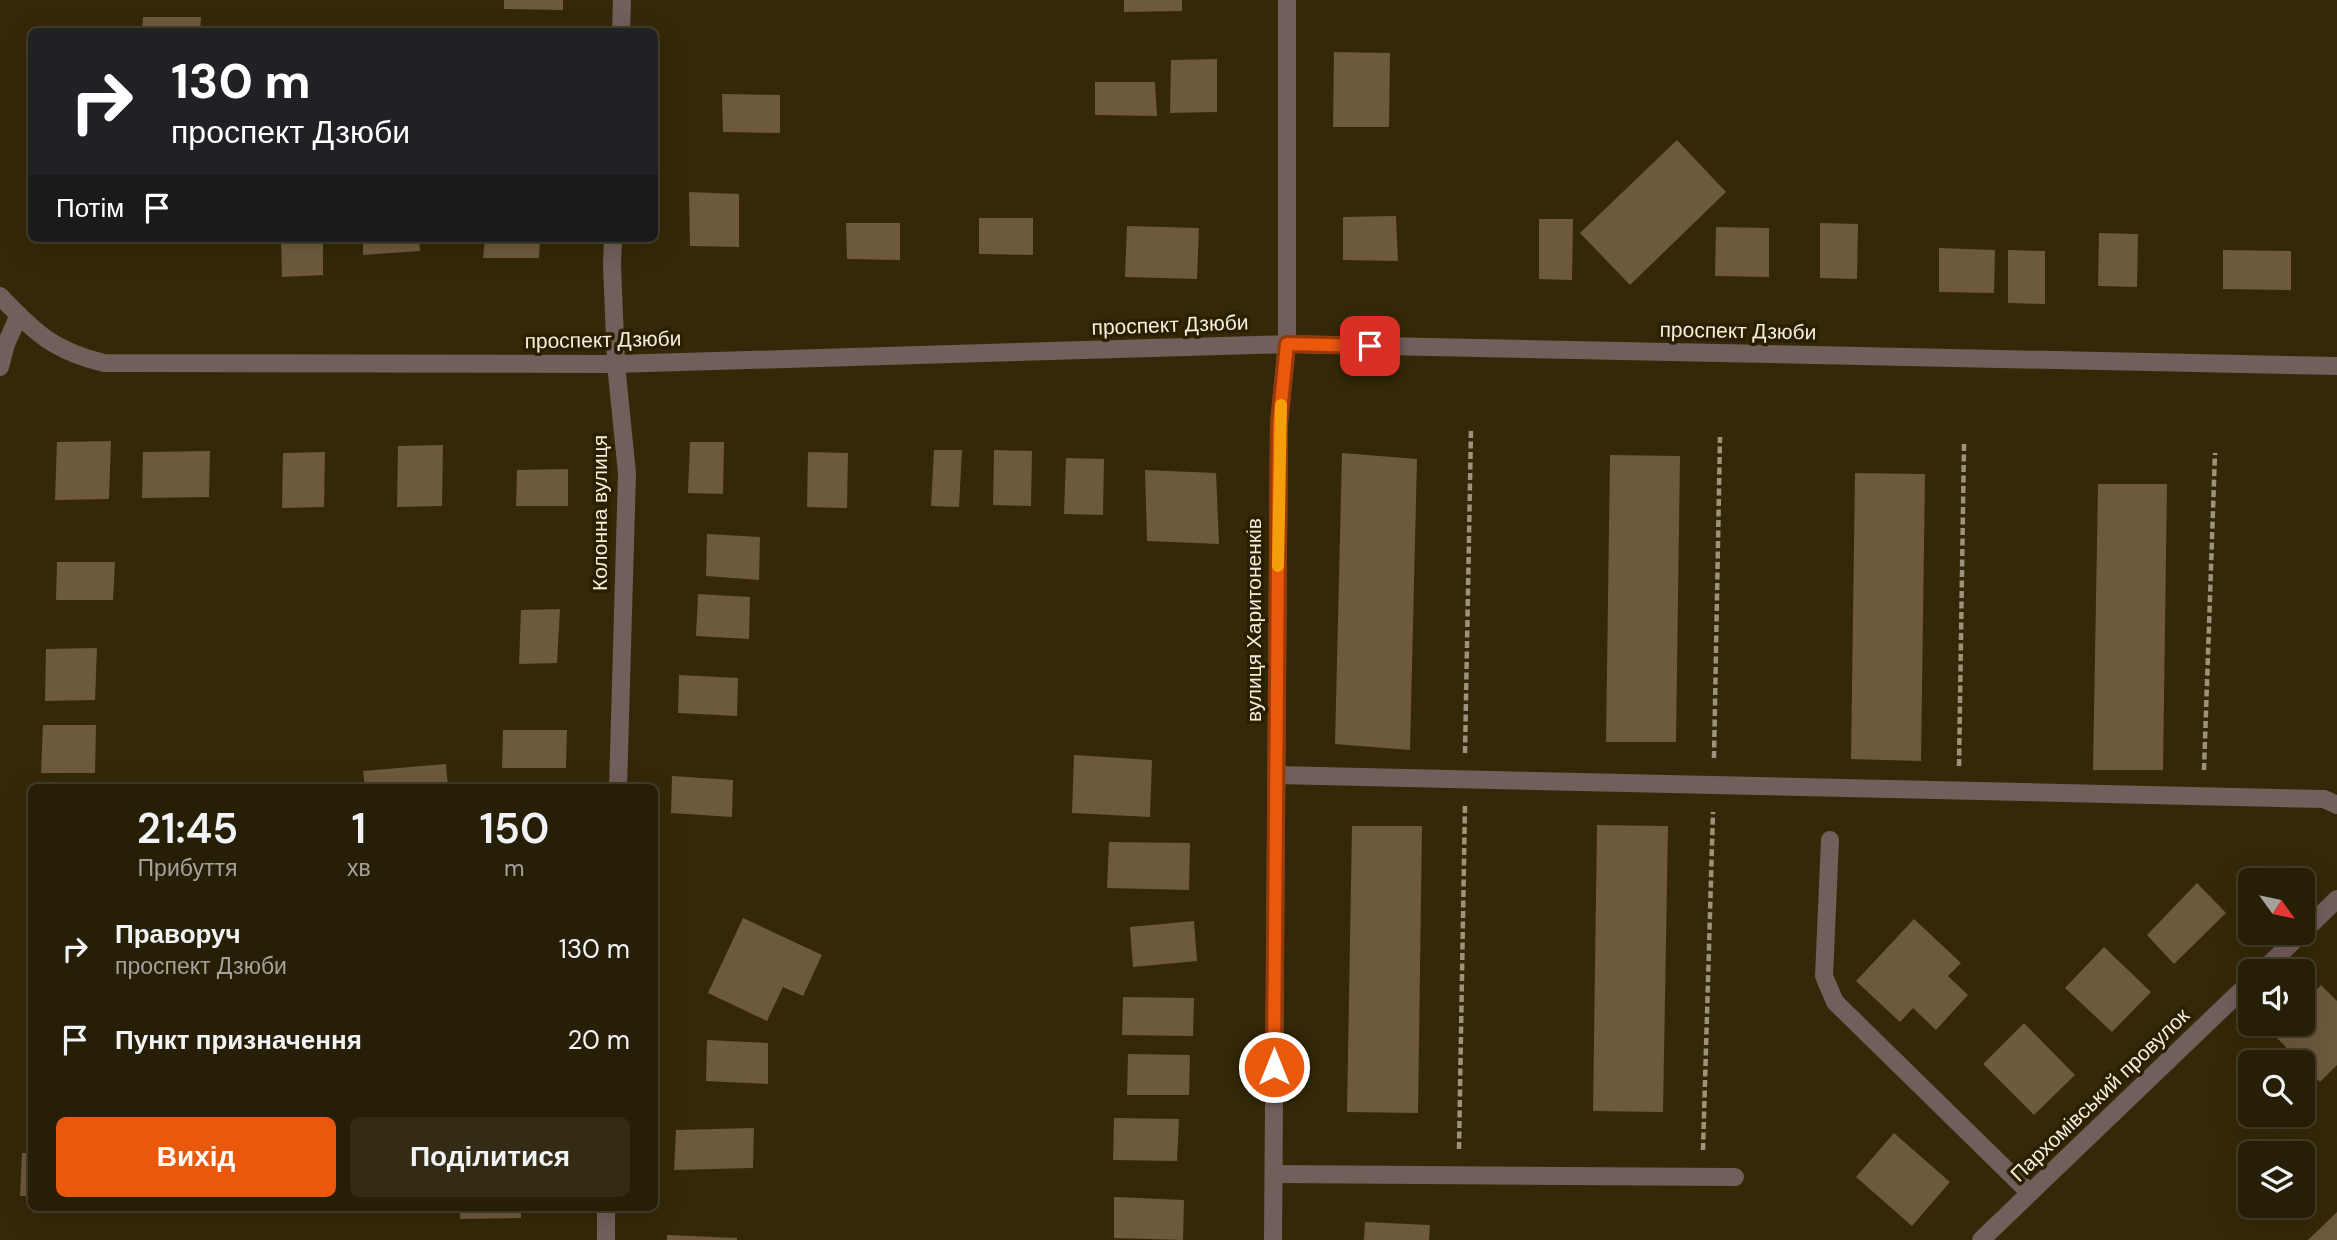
<!DOCTYPE html>
<html lang="uk">
<meta charset="utf-8">
<style>
:root{--surface:#271e06;--page:#332b14;--text:#f1f3f6;--muted:#a4a29b;--line:#433c28;--accent:#ea580c}
body{margin:0;font-family:"DM Sans",sans-serif;background:var(--page);color:var(--text);height:100vh;display:flex;flex-direction:column;font-size:26px;white-space:nowrap}
*{box-sizing:border-box;margin:0}
p{font-size:23px;color:var(--muted)}
.icon{flex:none;width:38px;height:38px;fill:none;stroke:currentColor;stroke-width:2;stroke-linecap:round;stroke-linejoin:round}
.map{position:relative;flex:1;overflow:hidden}
.side{position:absolute;left:28px;top:784px;width:630px;height:427px;display:flex;flex-direction:column;background:var(--surface);border-radius:10px;box-shadow:0 7px 28px #0002,0 0 0 2px var(--line)}
.side>*{flex:none}
.top-card{position:absolute;left:28px;top:28px;width:630px;height:214px;border-radius:10px;box-shadow:0 7px 28px #0002,0 0 0 2px var(--line);background:#202124;color:#fff;overflow:hidden}
.needle{width:46px;rotate:123deg}
.controls{position:absolute;left:2238px;top:868px;display:grid;gap:14px}
.controls a{display:grid;place-items:center;width:77px;height:77px;border-radius:10px;background:var(--surface);box-shadow:0 7px 28px #0002,0 0 0 2px var(--line);font-size:35px}
.pin{position:absolute;display:grid;place-items:center;width:60px;height:60px;color:#fff;margin:-30px;border-radius:14px;box-shadow:0 4px 10px #0006}
.me{position:absolute;width:77px;margin:-38px;rotate:0deg;stroke-linejoin:round;filter:drop-shadow(0 0 5px #0008)}
.turn{display:flex;align-items:center;gap:24px;height:147px;padding:0 28px;font-size:32px}
.turn .icon{width:91px;height:91px;stroke-width:2.5}
.turn b{display:block;font-size:49px;line-height:60px}
.then{display:flex;align-items:center;height:66px;padding:0 28px;background:#0003;gap:14px;font-size:26px}
.eta{display:flex;justify-content:space-evenly;align-items:center;height:119px;text-align:center}
.eta b{font-size:42px;font-weight:600;line-height:49px}
.action{display:flex;gap:14px;margin-top:auto;padding:14px 28px}
.action a{flex:1;height:80px;border-radius:10px;background:var(--accent);color:#fff;font-size:28px;font-weight:600;line-height:80px;text-align:center}
.action a+a{background:var(--page);color:var(--text)}
ul{padding:0;list-style:none}
li{display:flex;align-items:center;gap:21px;height:91px;padding:0 28px}
li div{flex:1}
li b{display:block;font-size:26px}
li em{font-style:normal}
.map>svg:first-child{display:block}
</style>
<div class="map">
<svg width="2337" height="1240" viewBox="0 0 2337 1240">
<rect width="100%" height="100%" fill="#342808"/>
<path fill="#6d593d" d="M 504,0 L 563,0 L 563,10 L 504,9 Z
M 1124,0 L 1182,0 L 1182,11 L 1124,12 Z
M 143,17 L 201,17 L 200,32 L 142,32 Z
M 1334,52 L 1390,53 L 1389,127 L 1333,127 Z
M 1217,59 L 1217,112 L 1170,113 L 1171,60 Z
M 1095,82 L 1155,82 L 1157,116 L 1095,115 Z
M 722,94 L 780,95 L 780,133 L 723,132 Z
M 1677,140 L 1726,192 L 1630,285 L 1580,233 Z
M 689,192 L 739,194 L 739,247 L 690,246 Z
M 1396,216 L 1398,261 L 1343,260 L 1343,217 Z
M 979,218 L 1033,218 L 1033,255 L 979,254 Z
M 1539,219 L 1573,219 L 1572,280 L 1539,279 Z
M 846,223 L 900,223 L 900,260 L 847,259 Z
M 1820,223 L 1858,224 L 1857,279 L 1820,278 Z
M 1127,226 L 1199,228 L 1197,279 L 1125,277 Z
M 1716,227 L 1769,228 L 1769,277 L 1715,276 Z
M 2099,233 L 2138,234 L 2137,287 L 2098,286 Z
M 281,238 L 323,238 L 323,275 L 282,277 Z
M 363,238 L 419,238 L 420,251 L 363,255 Z
M 485,238 L 540,238 L 539,258 L 483,258 Z
M 1939,248 L 1995,250 L 1994,293 L 1939,292 Z
M 2008,250 L 2045,251 L 2045,304 L 2008,303 Z
M 2223,250 L 2291,251 L 2291,290 L 2223,289 Z
M 111,441 L 109,499 L 55,500 L 57,442 Z
M 690,442 L 724,442 L 723,494 L 688,493 Z
M 443,445 L 442,506 L 397,507 L 398,446 Z
M 934,450 L 962,450 L 959,507 L 931,506 Z
M 994,450 L 1032,451 L 1031,506 L 993,505 Z
M 210,451 L 209,497 L 142,498 L 143,452 Z
M 325,452 L 324,507 L 282,508 L 283,453 Z
M 808,452 L 848,453 L 847,508 L 807,507 Z
M 1342,453 L 1417,459 L 1410,750 L 1335,744 Z
M 1610,455 L 1680,456 L 1676,742 L 1606,742 Z
M 1066,458 L 1104,459 L 1103,515 L 1064,514 Z
M 568,469 L 568,506 L 516,506 L 517,470 Z
M 1145,470 L 1216,473 L 1219,544 L 1147,541 Z
M 1855,473 L 1925,474 L 1921,761 L 1851,759 Z
M 2098,484 L 2167,484 L 2163,770 L 2093,770 Z
M 707,534 L 760,537 L 759,580 L 706,576 Z
M 57,562 L 115,562 L 113,600 L 56,600 Z
M 698,594 L 750,597 L 749,639 L 696,636 Z
M 560,609 L 557,663 L 519,664 L 521,610 Z
M 97,648 L 95,700 L 45,701 L 46,649 Z
M 679,675 L 738,678 L 737,716 L 678,713 Z
M 43,725 L 96,725 L 95,773 L 41,773 Z
M 503,730 L 567,730 L 566,768 L 502,768 Z
M 1074,755 L 1152,760 L 1150,817 L 1072,813 Z
M 446,764 L 448,788 L 365,788 L 363,771 Z
M 672,776 L 733,780 L 732,817 L 671,813 Z
M 1597,825 L 1668,826 L 1663,1112 L 1593,1111 Z
M 1352,826 L 1422,826 L 1418,1113 L 1347,1112 Z
M 1109,842 L 1190,843 L 1189,890 L 1107,888 Z
M 2197,883 L 2226,913 L 2174,964 L 2147,935 Z
M 743,918 L 822,955 L 803,996 L 783,987 L 767,1021 L 708,993 Z
M 1914,919 L 1961,963 L 1948,976 L 1968,995 L 1936,1030 L 1913,1008 L 1900,1022 L 1856,981 Z
M 1194,921 L 1197,961 L 1133,967 L 1130,927 Z
M 2104,947 L 2151,992 L 2112,1032 L 2065,988 Z
M 2321,985 L 2337,1001 L 2337,1065 L 2320,1082 L 2273,1034 L 2283,1024 L 2303,1024 L 2303,1004 Z
M 1123,997 L 1194,998 L 1193,1036 L 1122,1035 Z
M 2024,1023 L 2075,1075 L 2034,1115 L 1983,1064 Z
M 707,1040 L 768,1043 L 768,1084 L 706,1081 Z
M 1128,1054 L 1190,1055 L 1189,1095 L 1127,1095 Z
M 1114,1118 L 1179,1119 L 1177,1161 L 1113,1160 Z
M 754,1128 L 753,1168 L 674,1170 L 676,1130 Z
M 1894,1133 L 1950,1182 L 1912,1226 L 1856,1177 Z
M 22,1153 L 32,1153 L 32,1196 L 20,1196 Z
M 1114,1197 L 1184,1200 L 1183,1240 L 1114,1238 Z
M 460,1208 L 521,1208 L 521,1218 L 460,1219 Z
M 2337,1212 L 2337,1240 L 2308,1240 Z
M 1365,1222 L 1430,1225 L 1429,1240 L 1364,1240 Z
M 667,1235 L 737,1238 L 737,1240 L 667,1240 Z"/>
<g fill="none" stroke-linecap="round" stroke-linejoin="round">
<path stroke="#9c937b" stroke-width="4.5" stroke-dasharray="7 3.5" stroke-linecap="butt" d="M 1465,753 L 1471,429
M 1714,758 L 1720,437
M 1959,766 L 1964,444
M 2204,770 L 2215,453
M 1459,1149 L 1465,804
M 1703,1150 L 1713,812"/>
<path stroke="#725e5a" stroke-width="18" d="M 1276,775 L 2324,799 L 2337,805
M 1830,840 L 1824,976 L 1835,1002 L 2030,1193
M 1274,1174 L 1735,1177"/>
<path stroke="#725e5a" stroke-width="18" d="M 621,32 L 622,0
M 613,238 L 612,265 L 616,364 L 627,473 L 618,788
M 0,296 C 35,333 54,351 104,363 L 616,364 L 1287,344 L 2337,366
M 0,367 L 6,344 L 19,315
M 2303,932 L 2337,899
M 2262,971 L 2302,933
M 606,1240 L 606,1208
M 1273,1240 L 1279,423 L 1287,344 L 1287,0
M 1981,1240 L 2250,982"/>
</g>
<g fill="none" stroke-linecap="round" stroke-linejoin="round">
<defs>
<path id="route" d="M 1274,1067 L 1279,423 L 1287,344 L 1370,346"/>
</defs>
<use href="#route" stroke="#983908" stroke-width="18"/>
<use href="#route" stroke="#ea580c" stroke-width="12"/>
<path stroke="#f59e0b" stroke-width="12" d="M 1278,566 L 1281,405"/>
</g>
<g text-anchor="middle" dominant-baseline="central" stroke-width="7" stroke-linejoin="round" paint-order="stroke">
<g font-size="21" fill="#f5eedc" stroke="#2a1f00">
<text transform="translate(1170 325) rotate(-2)">проспект Дзюби</text>
<text transform="translate(1738 331) rotate(1)">проспект Дзюби</text>
<text transform="translate(603 340) rotate(-1)">проспект Дзюби</text>
<text transform="translate(600 513) rotate(-90)">Колонна вулиця</text>
<text transform="translate(1254 620) rotate(-90)">вулиця Харитоненків</text>
<text transform="translate(2100 1095) rotate(-44)">Пархомівський провулок</text>
</g>
</g>
</svg>
<div class="controls">
<a><svg class="needle" viewBox="-14 -14 28 28"><path d="M0-13l5 13h-10z" fill="#e53935"/><path d="M0 13l5-13h-10z" fill="#a4a29b"/></svg></a>
<a><svg class="icon" aria-label="sound" viewBox="0 0 24 24"><path d="M4 9h4l5-4v14l-5-4H4zM17 9q2 3 0 6"/></svg></a>
<a><svg class="icon" aria-label="search" viewBox="0 0 24 24"><circle cx="10" cy="10" r="6"/><path d="M15 15l6 6"/></svg></a>
<a><svg class="icon" aria-label="layers" viewBox="0 0 24 24"><path d="M12 4l9 5-9 5-9-5zM3 14l9 5 9-5"/></svg></a>
</div>
<div class="pin" style="left:1370px;top:346px;background:#d93025"><svg class="icon" aria-label="arrive" viewBox="0 0 24 24"><path d="M6 21V4h12l-3 4 3 4H6"/></svg></div>
<svg class="me" style="left:1274px;top:1067px" viewBox="-20 -20 40 40"><circle r="17" fill="#ea580c" stroke="#fff" stroke-width="3"/><path d="M0-11L8 9 0 5-8 9z" fill="#fff"/></svg>
<div class="top-card">
<div class="turn"><svg class="icon" aria-label="right" viewBox="0 0 24 24"><path d="M7 20v-9h11M14 6l5 5-5 5"/></svg><div><b>130 m</b>проспект Дзюби</div></div>
<div class="then">Потім<svg class="icon" aria-label="arrive" viewBox="0 0 24 24"><path d="M6 21V4h12l-3 4 3 4H6"/></svg></div>
</div>
<section class="side">
<div class="eta">
<div><b>21:45</b><p>Прибуття</p></div>
<div><b>1</b><p>хв</p></div>
<div><b>150</b><p>m</p></div>
</div>
<ul>
<li><svg class="icon" aria-label="right" viewBox="0 0 24 24"><path d="M7 20v-9h11M14 6l5 5-5 5"/></svg><div><b>Праворуч</b><p>проспект Дзюби</p></div><em>130 m</em></li>
<li><svg class="icon" aria-label="arrive" viewBox="0 0 24 24"><path d="M6 21V4h12l-3 4 3 4H6"/></svg><div><b>Пункт призначення</b></div><em>20 m</em></li>
</ul>
<div class="action"><a>Вихід</a><a>Поділитися</a></div>
</section>
</div>
